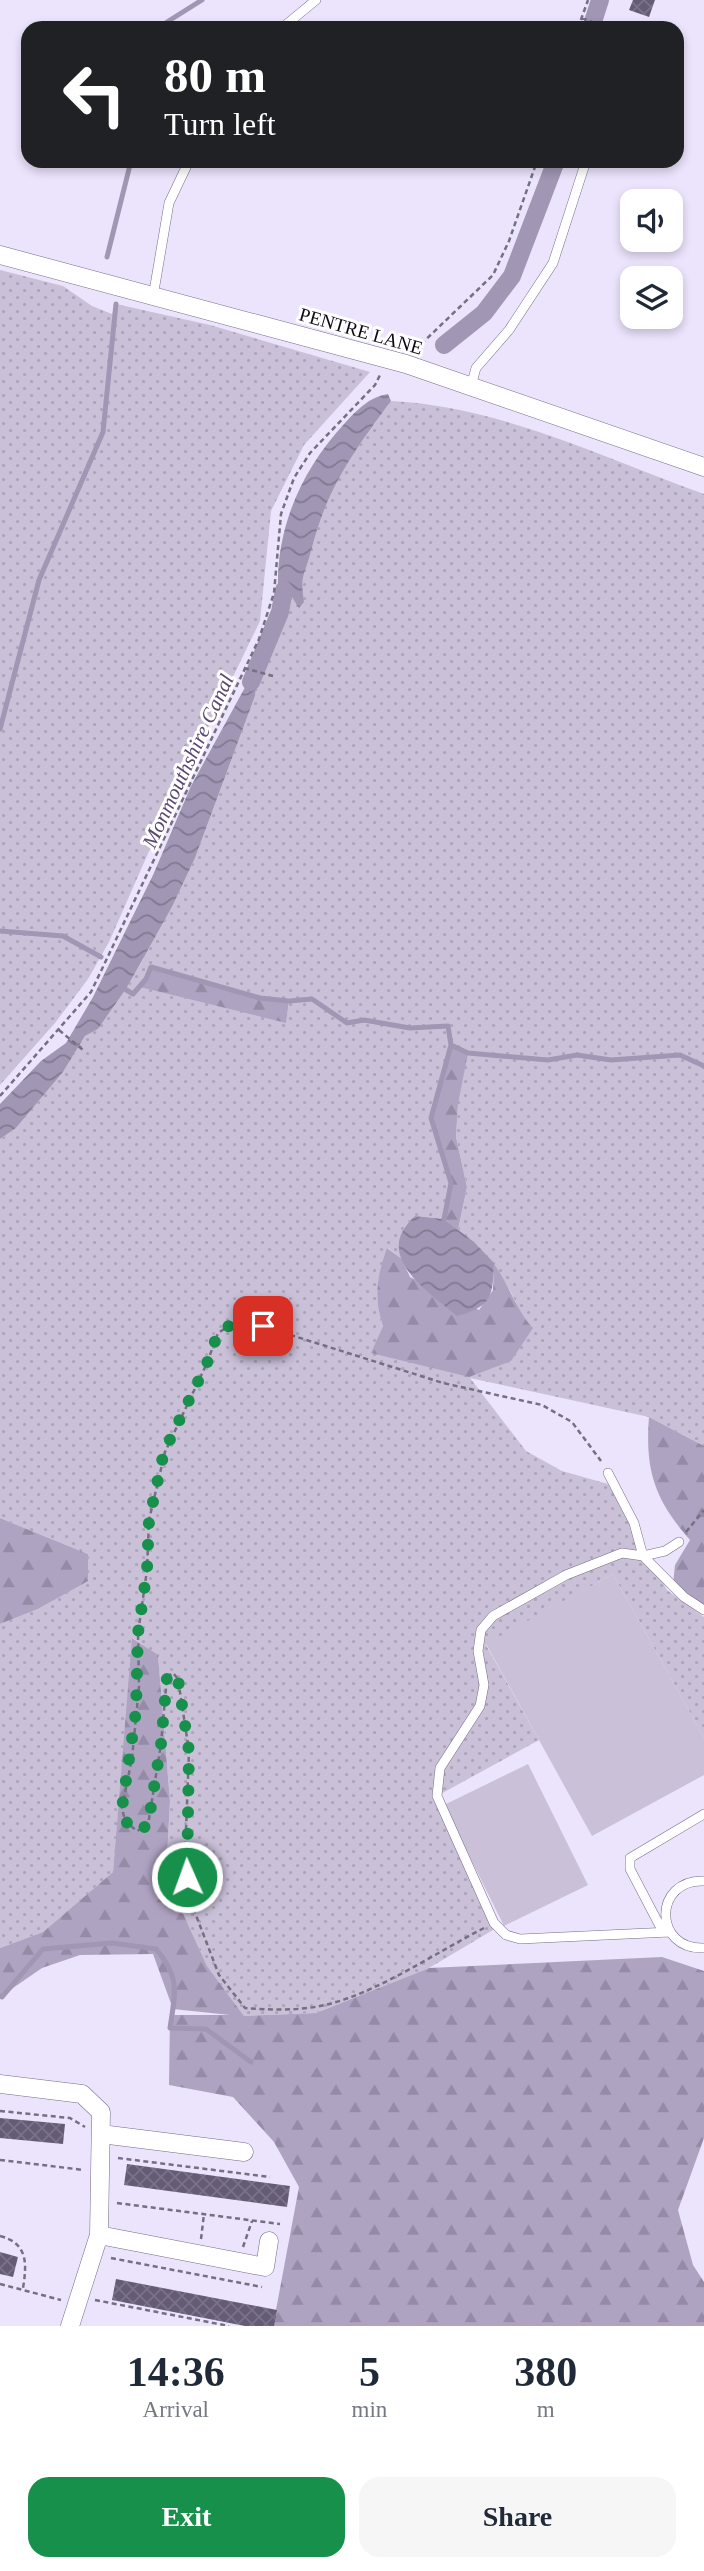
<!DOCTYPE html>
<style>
:root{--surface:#fff;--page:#f6f6f7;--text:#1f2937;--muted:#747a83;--accent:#17904b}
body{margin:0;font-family:Georgia,serif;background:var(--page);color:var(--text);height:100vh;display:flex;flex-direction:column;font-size:26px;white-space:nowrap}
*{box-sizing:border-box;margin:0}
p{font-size:23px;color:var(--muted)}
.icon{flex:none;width:38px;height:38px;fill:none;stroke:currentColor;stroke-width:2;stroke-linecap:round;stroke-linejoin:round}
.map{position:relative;height:2326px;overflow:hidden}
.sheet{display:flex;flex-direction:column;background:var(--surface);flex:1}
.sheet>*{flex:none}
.guide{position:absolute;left:21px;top:21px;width:663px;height:147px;border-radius:21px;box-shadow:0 4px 10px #0003;background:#202124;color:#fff;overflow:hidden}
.fabs{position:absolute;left:620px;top:189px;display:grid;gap:14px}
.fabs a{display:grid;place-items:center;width:63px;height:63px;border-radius:14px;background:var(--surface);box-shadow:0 4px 10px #0003;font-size:35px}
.pin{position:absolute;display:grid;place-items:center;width:60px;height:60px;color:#fff;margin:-30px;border-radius:14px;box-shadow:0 4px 10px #0006}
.me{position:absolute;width:77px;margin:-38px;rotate:358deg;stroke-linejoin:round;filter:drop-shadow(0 0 5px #0008)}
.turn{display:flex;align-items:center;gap:24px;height:147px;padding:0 28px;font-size:32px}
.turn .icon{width:91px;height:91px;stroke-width:2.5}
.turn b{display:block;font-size:49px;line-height:60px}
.eta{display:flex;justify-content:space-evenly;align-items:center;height:119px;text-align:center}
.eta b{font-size:42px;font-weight:600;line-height:49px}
.primary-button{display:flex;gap:14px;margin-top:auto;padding:14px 28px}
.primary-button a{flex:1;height:80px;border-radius:21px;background:var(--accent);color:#fff;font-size:28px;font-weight:600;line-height:80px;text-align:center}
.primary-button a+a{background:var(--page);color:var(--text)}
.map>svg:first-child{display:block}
</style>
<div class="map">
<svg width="704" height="2326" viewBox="0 0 704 2326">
<defs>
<pattern id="grass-dots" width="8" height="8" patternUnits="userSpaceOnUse" patternTransform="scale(1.75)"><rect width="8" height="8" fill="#cac1d9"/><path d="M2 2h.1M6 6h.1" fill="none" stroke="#aca4b9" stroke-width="1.8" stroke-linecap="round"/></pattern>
<pattern id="forest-firs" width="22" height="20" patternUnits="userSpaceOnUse" patternTransform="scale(1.75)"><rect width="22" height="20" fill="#afa3c2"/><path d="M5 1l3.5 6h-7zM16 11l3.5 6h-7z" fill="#958ba6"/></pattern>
<pattern id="water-waves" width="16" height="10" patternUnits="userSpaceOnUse" patternTransform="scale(1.75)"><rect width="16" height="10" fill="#a196b4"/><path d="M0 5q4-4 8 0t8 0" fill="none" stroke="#827991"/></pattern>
<pattern id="building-cross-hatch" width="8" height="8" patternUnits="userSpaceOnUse" patternTransform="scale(1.75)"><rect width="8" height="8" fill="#655b77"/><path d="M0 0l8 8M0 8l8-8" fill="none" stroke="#7a7287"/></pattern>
</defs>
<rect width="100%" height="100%" fill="#ece3fc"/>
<path fill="url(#grass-dots)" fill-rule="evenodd" d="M 0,270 L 63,286 L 92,306 L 112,314 L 116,304 L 210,325 L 370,372 L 304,445 L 271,511 L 260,621 L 154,840 L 109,942 L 88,979 L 55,1023 L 0,1085 Z
M 391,401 C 499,406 604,458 704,494 L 704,1446 L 649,1417 L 470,1378 L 526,1451 L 562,1471 L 608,1484 L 667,1590 L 704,1617 L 704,1738 L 613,1574 L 486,1645 L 539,1740 L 437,1796 L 498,1927 L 429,1968 L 316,2013 L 244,2016 L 207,1966 L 166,1876 L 170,1801 L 158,1656 L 133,1638 L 113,1872 L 43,1932 L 0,1948 L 0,1624 L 38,1609 L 88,1580 L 88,1554 L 0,1518 L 0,1139 L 16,1128 L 63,1072 L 85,1036 L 98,1029 L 126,989 L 172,907 L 195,858 L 255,696 L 260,660 L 280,612 L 292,596 L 303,595 L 299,584 L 321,511 L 342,469 ZM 152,967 L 260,998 L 304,999 L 289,1001 L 286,1022 L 140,986 ZM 458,1104 L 456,1137 L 467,1187 L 458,1230 C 489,1253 507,1281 522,1316 L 372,1353 L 383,1326 C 373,1298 377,1276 388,1248 L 402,1259 C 398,1239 399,1230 415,1216 L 444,1219 L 451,1183 L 431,1118 Z"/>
<path fill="url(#forest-firs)" d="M 151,967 L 260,998 L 289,1001 L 286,1023 L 140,987 Z
M 451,1045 L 468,1053 L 458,1104 L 456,1137 L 467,1187 L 458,1230 L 444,1219 L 451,1183 L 431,1118 Z
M 387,1248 L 402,1259 L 410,1277 L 479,1310 L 493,1290 L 494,1264 C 509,1284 516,1310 533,1328 L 511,1361 L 469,1377 L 371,1353 L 383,1326 C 373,1298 377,1276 387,1248 Z
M 649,1417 L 704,1446 L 704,1607 L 673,1584 L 675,1565 L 690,1540 C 654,1499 645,1470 649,1417 Z
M 0,1518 L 88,1554 L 88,1581 L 38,1609 L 0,1624 Z
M 132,1638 L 158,1655 L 170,1801 L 166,1876 L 207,1966 L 244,2016 L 316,2013 L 429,1968 L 662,1957 L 704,1971 L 704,2138 L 678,2210 L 693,2265 L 704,2282 L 704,2326 L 273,2326 L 299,2187 L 274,2142 L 233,2097 L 169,2085 L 170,2015 L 230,2015 L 173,2009 L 153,1954 L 80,1955 L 42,1968 L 0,1997 L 0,1948 L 43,1932 L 113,1872 Z"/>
<path fill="#cac1d9" d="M 613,1574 L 704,1738 L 704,1775 L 592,1836 L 486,1644 Z
M 528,1764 L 588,1885 L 504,1926 L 444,1805 Z"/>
<path fill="url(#water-waves)" d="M 388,394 L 391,401 C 353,453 327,487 311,551 C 304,577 300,575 304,602 L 299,608 L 292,597 L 280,612 C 270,541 297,475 344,424 C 357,410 369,397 388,394 Z
M 260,660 L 255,696 L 195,858 L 172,907 L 126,989 L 98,1029 L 85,1036 L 63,1072 L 16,1128 L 0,1139 L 0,1104 L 41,1061 L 66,1043 L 93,997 L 153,875 L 191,786 Z
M 415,1216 L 444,1219 L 474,1242 L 494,1263 C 493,1297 491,1307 457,1316 C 427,1291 371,1255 415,1216 Z"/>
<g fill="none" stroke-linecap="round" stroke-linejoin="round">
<path stroke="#a196b4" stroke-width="5" d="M 163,28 L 167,22 L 202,0
M 107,257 L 131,161
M 0,729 L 39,580 L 103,432 L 116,304
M 0,931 L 63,936 L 101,957
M 120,986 L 133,994 L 146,979 L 151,967 L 260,998 L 289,1001 L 312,999 L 347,1023 L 364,1020 L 410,1028 L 448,1026 L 451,1045 L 431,1118 L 451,1183 L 444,1219
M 451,1045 L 468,1053 L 548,1060 L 577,1055 L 611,1060 L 680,1055 L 704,1066
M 0,1996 L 2,1997 L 43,1949 L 112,1943 L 156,1949 C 181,1978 175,1993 170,2028 L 206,2029 L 251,2062"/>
<path stroke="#a196b4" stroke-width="18" d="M 591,28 L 600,0
M 444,345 L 484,313 L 512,276 L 556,161
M 251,682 L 280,612 L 284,590"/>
</g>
<path fill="url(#building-cross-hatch)" d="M 633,0 L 655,0 L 649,17 L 629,10 Z
M 0,2118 L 65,2124 L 63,2144 L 0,2138 Z
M 127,2164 L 290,2186 L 287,2207 L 124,2185 Z
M 0,2252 L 18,2257 L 13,2277 L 0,2274 Z
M 116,2279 L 277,2310 L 274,2326 L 245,2326 L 112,2300 Z"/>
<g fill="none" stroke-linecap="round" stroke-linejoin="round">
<defs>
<path id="service" d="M 282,28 L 316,0
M 153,297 L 169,203 L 189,161
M 471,386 L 476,368 L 509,330 L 553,263 L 586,161
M 608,1473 L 634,1523 L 643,1556 L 665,1551 L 679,1542
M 704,1881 C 653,1879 653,1950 704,1948
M 663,1932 L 630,1869 L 630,1858 L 704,1814
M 670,1932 L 520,1939 L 506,1935 L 494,1923 L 437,1796 L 440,1768 L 480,1706 L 484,1685 L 478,1651 L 481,1630 L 493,1616 L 566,1575 L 622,1553 L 643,1556 L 684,1597 L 704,1610"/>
<path id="minor" d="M 0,255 L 406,364 L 704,467
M 0,2084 L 82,2094 L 101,2112 L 99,2235 L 70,2326
M 101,2134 L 244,2152
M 99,2235 L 265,2267 L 269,2241"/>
</defs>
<use href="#service" stroke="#756b86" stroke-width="10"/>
<use href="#minor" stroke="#756b86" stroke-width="19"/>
<path stroke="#756f80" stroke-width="2.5" stroke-dasharray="5 3.5" stroke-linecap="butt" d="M 582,18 L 605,27
M 578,28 L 588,0
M 415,350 L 493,275 L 509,241 L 537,161
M 244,668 L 273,676
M 59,1030 L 83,1050
M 0,1096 L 91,992 L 259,639 L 274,593 L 281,514 L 294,478 L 310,453 L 375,385 L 380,375
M 686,1532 L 704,1510
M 484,1928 C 435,1953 377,1993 325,2005 C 299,2011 270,2010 245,2008 L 219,1975 L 189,1897 L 185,1857 L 189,1751 L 178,1679 L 173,1673 L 167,1677 L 161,1744 L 148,1825 L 137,1831 L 125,1821 L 122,1808 L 132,1758 L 139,1687 L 138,1633 L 147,1570 L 149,1520 L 165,1452 L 207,1363 L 218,1333 L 240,1319 L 443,1383 L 542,1405 L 572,1422 L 601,1461
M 0,2111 L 70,2118 L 85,2127
M 118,2158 L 270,2177
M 0,2160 L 84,2170
M 117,2203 L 280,2224
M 0,2236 C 28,2243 27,2264 23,2288
M 201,2239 L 204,2214
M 243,2247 L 252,2221
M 111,2258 L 262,2287
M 0,2284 L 61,2300
M 95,2300 L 229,2326"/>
<use href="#service" stroke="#fff" stroke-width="9"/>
<use href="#minor" stroke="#fff" stroke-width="18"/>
</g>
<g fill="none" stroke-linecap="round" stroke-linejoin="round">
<path stroke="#17904b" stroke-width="12" stroke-dasharray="0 21.6" d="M 187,1877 L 189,1751 L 178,1679 L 173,1673 L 167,1677 L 161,1744 L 148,1825 L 137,1831 L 125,1821 L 122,1808 L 136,1711 L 138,1633 L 147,1570 L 149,1520 L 164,1452 L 207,1363 L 218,1333 L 240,1319 L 263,1326"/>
</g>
<g text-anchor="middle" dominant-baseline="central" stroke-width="6" stroke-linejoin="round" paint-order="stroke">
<g font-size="19" fill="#0e0a14" stroke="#fff">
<text transform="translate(361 331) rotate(16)">PENTRE LANE</text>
</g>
<g font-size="21" font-style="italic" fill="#5a4774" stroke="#fff">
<text transform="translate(188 761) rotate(-65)">Monmouthshire Canal</text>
</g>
</g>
</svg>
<div class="fabs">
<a><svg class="icon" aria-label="sound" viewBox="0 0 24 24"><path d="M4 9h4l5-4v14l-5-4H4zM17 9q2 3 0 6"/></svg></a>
<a><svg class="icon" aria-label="layers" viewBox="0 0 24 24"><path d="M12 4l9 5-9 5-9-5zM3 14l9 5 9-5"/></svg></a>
</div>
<div class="pin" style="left:263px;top:1326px;background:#d93025"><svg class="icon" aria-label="arrive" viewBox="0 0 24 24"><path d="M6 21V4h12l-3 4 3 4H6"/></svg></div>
<svg class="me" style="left:187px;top:1877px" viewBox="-20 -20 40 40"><circle r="17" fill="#17904b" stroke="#fff" stroke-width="3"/><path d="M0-11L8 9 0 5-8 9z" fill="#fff"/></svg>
<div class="guide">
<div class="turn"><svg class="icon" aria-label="left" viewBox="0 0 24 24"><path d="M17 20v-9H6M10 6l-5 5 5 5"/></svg><div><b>80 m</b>Turn left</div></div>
</div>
</div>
<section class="sheet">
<div class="eta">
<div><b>14:36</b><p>Arrival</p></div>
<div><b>5</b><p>min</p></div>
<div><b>380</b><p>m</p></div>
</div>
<div class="primary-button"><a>Exit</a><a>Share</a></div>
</section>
